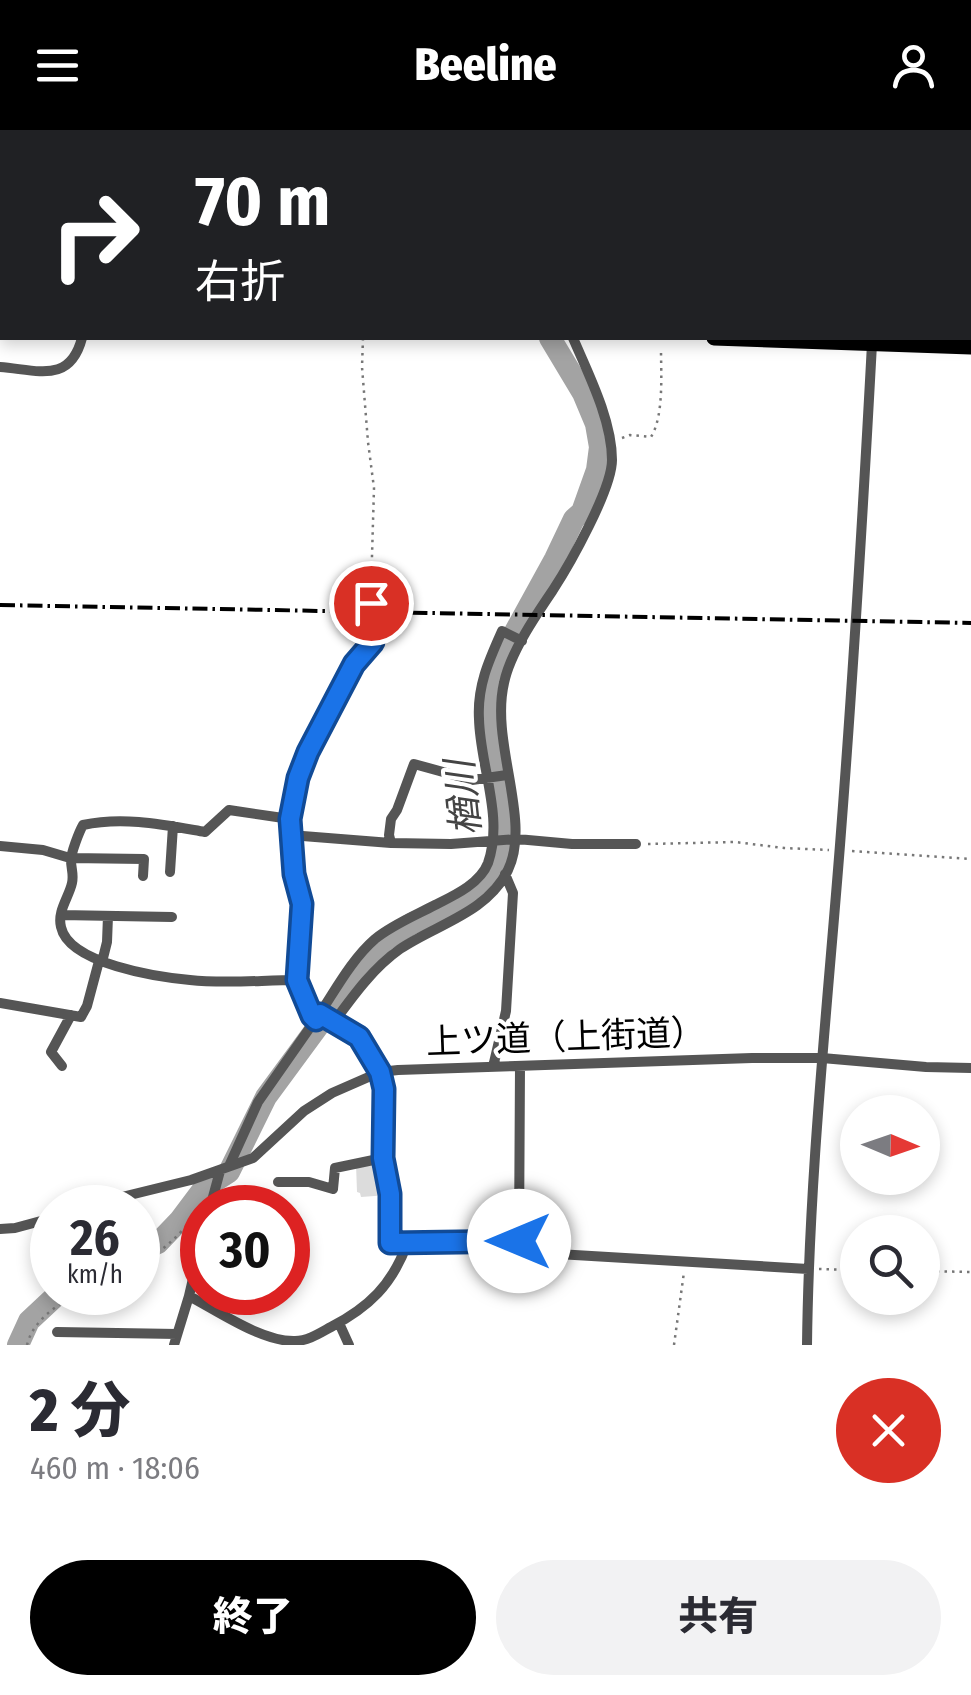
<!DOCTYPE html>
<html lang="ja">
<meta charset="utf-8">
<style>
:root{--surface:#fff;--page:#f2f2f3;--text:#2b2b33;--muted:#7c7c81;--accent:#000}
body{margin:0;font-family:"Fira Sans Condensed","Noto Sans JP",sans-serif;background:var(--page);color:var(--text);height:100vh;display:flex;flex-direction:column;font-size:38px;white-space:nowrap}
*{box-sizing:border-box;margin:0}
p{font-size:32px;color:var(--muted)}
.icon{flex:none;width:55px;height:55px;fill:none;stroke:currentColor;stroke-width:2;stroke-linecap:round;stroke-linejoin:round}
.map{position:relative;height:1215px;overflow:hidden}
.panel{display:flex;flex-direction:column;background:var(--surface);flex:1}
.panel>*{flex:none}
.guide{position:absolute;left:0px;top:0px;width:972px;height:210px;box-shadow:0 5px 15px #0003;background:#202124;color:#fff;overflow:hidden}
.needle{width:65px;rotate:92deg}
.fabs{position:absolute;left:840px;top:965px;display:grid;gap:20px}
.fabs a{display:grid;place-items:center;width:100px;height:100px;border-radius:50%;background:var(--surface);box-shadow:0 5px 15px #0003;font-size:50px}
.speed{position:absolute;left:30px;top:1055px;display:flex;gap:20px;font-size:50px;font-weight:700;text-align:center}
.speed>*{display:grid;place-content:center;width:130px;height:130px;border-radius:50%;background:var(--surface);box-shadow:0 5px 15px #0003;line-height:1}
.speed small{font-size:25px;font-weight:400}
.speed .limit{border:15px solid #d22;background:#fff;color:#111}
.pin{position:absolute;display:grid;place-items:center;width:85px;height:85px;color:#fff;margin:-42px;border:5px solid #fff;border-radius:50%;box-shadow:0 2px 10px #0007}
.me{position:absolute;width:110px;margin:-55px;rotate:270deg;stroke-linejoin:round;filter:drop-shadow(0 0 8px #0008)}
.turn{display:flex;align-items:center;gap:35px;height:210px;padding:0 30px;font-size:45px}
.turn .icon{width:130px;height:130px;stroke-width:2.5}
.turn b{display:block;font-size:70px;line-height:85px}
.round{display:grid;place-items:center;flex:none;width:105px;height:105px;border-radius:52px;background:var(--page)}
.headline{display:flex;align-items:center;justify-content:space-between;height:170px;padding:0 30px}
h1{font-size:60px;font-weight:800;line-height:75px}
.button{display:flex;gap:20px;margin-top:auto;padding:20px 30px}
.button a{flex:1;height:115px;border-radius:60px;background:var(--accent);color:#fff;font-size:40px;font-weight:800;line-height:115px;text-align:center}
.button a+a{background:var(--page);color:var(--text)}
header{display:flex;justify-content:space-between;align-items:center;height:130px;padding:0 30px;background:var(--accent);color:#fff;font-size:45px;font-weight:800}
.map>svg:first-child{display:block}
</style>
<header><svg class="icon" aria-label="menu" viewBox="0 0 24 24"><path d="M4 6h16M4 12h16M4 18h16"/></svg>Beeline<svg class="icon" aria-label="person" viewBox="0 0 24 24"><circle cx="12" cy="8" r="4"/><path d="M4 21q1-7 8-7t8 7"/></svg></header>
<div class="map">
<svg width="971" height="1215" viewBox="0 0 971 1215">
<rect width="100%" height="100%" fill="#fff"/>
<path fill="#dcdcdc" d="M 381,1030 L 388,1065 L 361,1067 L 360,1063 L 357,1062 L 356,1034 Z"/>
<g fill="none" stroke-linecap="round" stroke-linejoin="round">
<path stroke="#a3a3a3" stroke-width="22" d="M 439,0 L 439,2
M 138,1122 L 158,1113 L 180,1090 L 204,1058 L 229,1042 L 266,967 L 366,831 L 384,811 L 411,794 L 463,772 L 485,755 L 503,729 L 507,697 L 489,589 L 491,559 L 500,529 L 555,429 L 574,389 L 582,382 L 597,340 L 600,317 L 596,294 L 583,263 L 550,208
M 18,1215 L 29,1191 L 60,1162"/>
<path stroke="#777" stroke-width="2.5" stroke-dasharray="2.5 5" stroke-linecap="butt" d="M 453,0 L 453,2
M 292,2 L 292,0
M 672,2 L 673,0
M 830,2 L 830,0
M 363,208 L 362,237 L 368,312 L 374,358 L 371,460
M 622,308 L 630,305 L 651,307 C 664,286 661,244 661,219
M 648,714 L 735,712 L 784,718 L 829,720
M 852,721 L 971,729
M 138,1134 C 166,1120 179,1105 200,1080
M 819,1139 L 858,1140
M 922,1141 L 971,1142
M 27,1215 C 33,1190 57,1176 77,1162
M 674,1215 L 684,1142"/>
<path stroke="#555" stroke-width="10" d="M 82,0 L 82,2
M 0,237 C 38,240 70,254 82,208
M 371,473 L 373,512 L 354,533 L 308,623 L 298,648 L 290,689 L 294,744 L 303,774 L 297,850 L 302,864 L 316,889 L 320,883 L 359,907 L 380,942 L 384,959 L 383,1028 L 390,1064 L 390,1113 L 519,1111 L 541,1123 L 808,1139
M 290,689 L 229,680 L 205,702 C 165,695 124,686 83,695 C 79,702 71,723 71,730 C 71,739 74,744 72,753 C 69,767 57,781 61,797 C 69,834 158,847 190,850 C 225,854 262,850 297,850
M 290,705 L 391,713 L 451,714 L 517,709 L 572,714 L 636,714
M 391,713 L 389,705 L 391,689 L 397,680 L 414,634 L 472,650 L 507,645
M 0,716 L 43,720 L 70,728 L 144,729 L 143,746
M 170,742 L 173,696
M 61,785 L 172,787
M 102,832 L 107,812 L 108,786
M 0,873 L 81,887 L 87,876 L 99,831
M 320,883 C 336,859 352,829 375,809 C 392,795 414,786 435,775 C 453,766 480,754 488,733 C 504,687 480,636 479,589 C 477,556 489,530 502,501 L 522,511
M 334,892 C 353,866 373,838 400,819 C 437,794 487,783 508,740 C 532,690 490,613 504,553 C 510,523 536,485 553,460 C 570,434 612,359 612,330 C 612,290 588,243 573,208
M 62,936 L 51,922 L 71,885
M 493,937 L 506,881 L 513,763 L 505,744
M 229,1036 L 258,972 L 316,889
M 278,1052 L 309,1052 L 333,1059 L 335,1038 L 383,1028
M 77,1078 L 191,1050 L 253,1028 L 304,981 L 332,963 L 380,942 L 398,940 L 752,928 L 822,928 L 926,937 L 971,938
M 210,1078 L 220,1041
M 0,1099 L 15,1098 L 52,1088
M 519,1111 L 520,936
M 189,1166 C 218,1181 262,1212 295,1211 C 308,1211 320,1203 331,1197 C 369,1177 392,1155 407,1114
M 339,1193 L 349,1215
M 57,1202 L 177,1204
M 174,1215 L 189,1166 L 202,1110
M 807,1215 C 809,1048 827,881 840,715 C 853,548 863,381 872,214"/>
<path stroke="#000" stroke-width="15" d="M 254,0 L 256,2
M 714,208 L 971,217"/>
<path stroke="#000" stroke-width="4" stroke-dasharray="15 5 2.5 5" stroke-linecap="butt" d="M 0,475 L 971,493"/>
</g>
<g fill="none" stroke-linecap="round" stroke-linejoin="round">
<defs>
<path id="route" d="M 371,473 L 373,512 L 354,534 L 308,622 L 298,648 L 290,689 L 294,744 L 302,774 L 297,850 L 312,886 L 316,890 L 320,884 L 359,907 L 380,942 L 384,959 L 383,1028 L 390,1064 L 390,1113 L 519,1111"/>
</defs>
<use href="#route" stroke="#114b97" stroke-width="25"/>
<use href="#route" stroke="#1a73e8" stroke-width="18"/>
</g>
<g text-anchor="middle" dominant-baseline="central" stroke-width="8" stroke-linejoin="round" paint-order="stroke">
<g font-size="35" fill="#000" stroke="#fff">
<text transform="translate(566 907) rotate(-2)">上ツ道（上街道）</text>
</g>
<g font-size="38" font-style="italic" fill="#444" stroke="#fff">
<text transform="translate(463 668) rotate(-96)">楢川</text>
</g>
</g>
</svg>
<div class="fabs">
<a><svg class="needle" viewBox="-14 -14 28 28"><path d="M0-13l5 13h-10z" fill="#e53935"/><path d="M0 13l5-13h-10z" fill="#7c7c81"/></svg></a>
<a><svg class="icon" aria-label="search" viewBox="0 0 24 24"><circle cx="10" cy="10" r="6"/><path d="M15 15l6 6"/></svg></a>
</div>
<div class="speed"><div>26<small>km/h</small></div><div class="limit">30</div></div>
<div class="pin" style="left:371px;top:473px;background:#d93025"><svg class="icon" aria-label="arrive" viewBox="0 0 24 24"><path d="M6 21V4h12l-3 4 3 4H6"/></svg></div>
<svg class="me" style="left:519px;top:1111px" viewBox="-20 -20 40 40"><circle r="19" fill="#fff"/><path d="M0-13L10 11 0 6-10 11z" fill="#1a73e8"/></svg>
<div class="guide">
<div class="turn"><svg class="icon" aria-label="right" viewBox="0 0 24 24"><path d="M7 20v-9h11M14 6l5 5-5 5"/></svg><div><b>70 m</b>右折</div></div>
</div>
</div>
<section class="panel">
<div class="headline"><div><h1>2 分</h1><p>460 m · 18:06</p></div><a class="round" style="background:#d93025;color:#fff"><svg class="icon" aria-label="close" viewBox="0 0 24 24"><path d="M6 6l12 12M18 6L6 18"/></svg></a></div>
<div class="button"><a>終了</a><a>共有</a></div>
</section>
